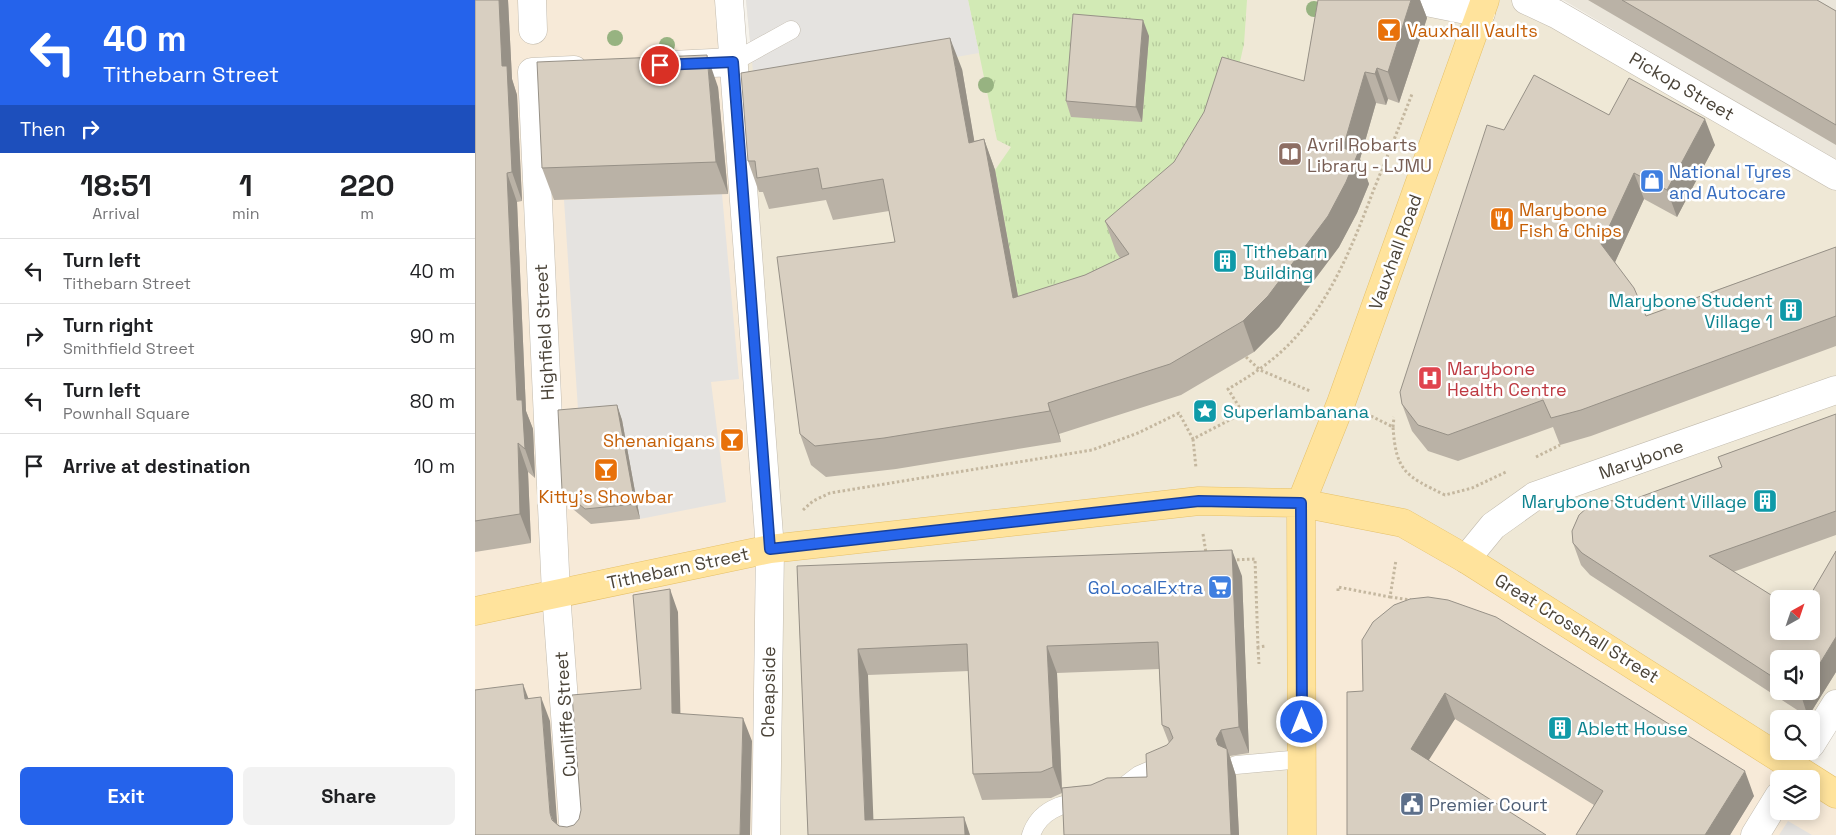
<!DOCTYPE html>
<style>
:root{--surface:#fff;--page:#f2f2f2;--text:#202124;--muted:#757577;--line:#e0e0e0;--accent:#2563eb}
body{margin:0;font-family:"Space Grotesk",sans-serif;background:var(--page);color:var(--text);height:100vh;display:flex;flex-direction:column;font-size:19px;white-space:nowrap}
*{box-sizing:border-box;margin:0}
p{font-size:16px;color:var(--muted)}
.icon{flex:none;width:28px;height:28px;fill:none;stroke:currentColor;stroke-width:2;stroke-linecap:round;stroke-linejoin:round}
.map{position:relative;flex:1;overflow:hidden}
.side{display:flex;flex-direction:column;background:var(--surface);width:475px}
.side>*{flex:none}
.top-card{background:#2563eb;color:#fff;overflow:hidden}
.needle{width:32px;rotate:40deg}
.buttons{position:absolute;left:1295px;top:590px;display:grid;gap:10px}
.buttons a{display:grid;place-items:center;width:50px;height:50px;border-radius:8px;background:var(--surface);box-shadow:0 2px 12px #0003;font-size:25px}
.pin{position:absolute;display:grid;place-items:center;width:42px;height:42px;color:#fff;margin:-21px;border:2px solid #fff;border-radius:50%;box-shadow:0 1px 5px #0007}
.me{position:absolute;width:55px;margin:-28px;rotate:0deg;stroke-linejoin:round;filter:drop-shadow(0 0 4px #0008)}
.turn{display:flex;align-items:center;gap:18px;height:105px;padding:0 20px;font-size:22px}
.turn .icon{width:65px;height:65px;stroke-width:2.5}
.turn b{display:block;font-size:35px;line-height:42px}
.then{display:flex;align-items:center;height:48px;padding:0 20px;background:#0003;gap:10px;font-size:19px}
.eta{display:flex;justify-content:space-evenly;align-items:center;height:85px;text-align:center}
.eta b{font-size:30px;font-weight:800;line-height:35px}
.action{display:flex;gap:10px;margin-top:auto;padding:10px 20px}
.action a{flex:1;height:58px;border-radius:8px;background:var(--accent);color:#fff;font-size:20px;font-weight:800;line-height:58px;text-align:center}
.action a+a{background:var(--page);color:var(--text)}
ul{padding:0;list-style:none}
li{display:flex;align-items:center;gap:15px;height:65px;padding:0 20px;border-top:1px solid var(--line)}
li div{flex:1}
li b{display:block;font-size:19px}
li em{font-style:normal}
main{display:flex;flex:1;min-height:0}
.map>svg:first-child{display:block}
</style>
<main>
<section class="side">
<div class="top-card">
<div class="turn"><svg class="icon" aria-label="left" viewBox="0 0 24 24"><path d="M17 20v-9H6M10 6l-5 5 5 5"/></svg><div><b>40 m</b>Tithebarn Street</div></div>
<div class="then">Then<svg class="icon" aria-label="right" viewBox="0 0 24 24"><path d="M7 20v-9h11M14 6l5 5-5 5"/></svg></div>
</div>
<div class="eta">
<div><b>18:51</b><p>Arrival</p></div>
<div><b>1</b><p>min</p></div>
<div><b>220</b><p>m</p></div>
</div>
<ul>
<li><svg class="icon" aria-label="left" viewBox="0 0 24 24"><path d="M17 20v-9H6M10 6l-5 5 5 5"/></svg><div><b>Turn left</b><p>Tithebarn Street</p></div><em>40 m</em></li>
<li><svg class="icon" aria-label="right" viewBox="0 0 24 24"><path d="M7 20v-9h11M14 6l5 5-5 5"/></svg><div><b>Turn right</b><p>Smithfield Street</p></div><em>90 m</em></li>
<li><svg class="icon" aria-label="left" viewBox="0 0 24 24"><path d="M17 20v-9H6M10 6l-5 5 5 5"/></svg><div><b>Turn left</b><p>Pownhall Square</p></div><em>80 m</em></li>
<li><svg class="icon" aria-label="arrive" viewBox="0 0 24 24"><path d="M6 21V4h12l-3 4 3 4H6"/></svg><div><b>Arrive at destination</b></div><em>10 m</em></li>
</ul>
<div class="action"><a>Exit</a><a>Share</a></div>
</section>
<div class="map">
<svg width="1361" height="835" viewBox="0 0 1361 835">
<defs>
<pattern id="grass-tufts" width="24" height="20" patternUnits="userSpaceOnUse" patternTransform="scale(1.25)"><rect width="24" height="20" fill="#d2eab5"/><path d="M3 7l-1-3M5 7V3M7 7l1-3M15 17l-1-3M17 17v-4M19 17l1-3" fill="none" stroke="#b6ca9c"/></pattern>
</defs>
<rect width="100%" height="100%" fill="#f6f3ec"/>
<path fill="#eae5da" d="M 1088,0 L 1361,0 L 1361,161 Z"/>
<path fill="#f7ead8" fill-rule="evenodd" d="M 0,0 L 250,0 L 295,549 L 291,835 L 0,835 Z
M 826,503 L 928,523 L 1361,791 L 1361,835 L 827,835 ZM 1304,779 L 1336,779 L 1336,811 L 1304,811 Z"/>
<path fill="#efe8d6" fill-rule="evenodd" d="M 271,0 L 1051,0 L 1361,176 L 1361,704 L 1336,719 L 1304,719 L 1304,751 L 1332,751 L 1322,767 L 991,559 L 826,503 L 827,835 L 291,835 L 294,576 L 258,62 L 276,51 ZM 1304,599 L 1336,599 L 1336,631 L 1304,631 ZM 1304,659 L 1336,659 L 1336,691 L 1304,691 Z"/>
<path fill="url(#grass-tufts)" d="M 493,0 L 772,0 L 769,44 L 759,88 L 665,285 L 549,329 L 520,170 L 536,147 L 522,140 Z"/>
<path fill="#e5e3e0" d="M 271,0 L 493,0 L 504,53 L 280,92 Z
M 247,194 L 264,379 L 236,382 L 251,502 L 165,519 L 104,424 L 89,200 Z
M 1313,821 L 1337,835 L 1304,835 Z"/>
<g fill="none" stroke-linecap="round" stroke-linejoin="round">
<defs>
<path id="lane" d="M 258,62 L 316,30
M 761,765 L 827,759
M 643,791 L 664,775 L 692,763
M 556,835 C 564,811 587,802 610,802"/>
<path id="street" d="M 57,0 L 58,30
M 254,0 L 295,549 L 291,835
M 942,0 L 1006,13
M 1051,0 L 1081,14 L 1361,176
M 197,65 L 258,62
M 991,559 L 1018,526 L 1060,496 L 1361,390
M 1336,744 L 1361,704
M 99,835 L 81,593 L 57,72 L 99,70
M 1280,835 L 1304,796"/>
<path id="primary" d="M 0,611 L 295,549 L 724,501 L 826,503 L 928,523 L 991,559 L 1361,794
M 827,835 L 826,503 L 866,403 L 1010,0"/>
</defs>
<use href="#lane" stroke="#c2bbae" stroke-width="19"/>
<use href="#street" stroke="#c2bbae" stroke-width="29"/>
<use href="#primary" stroke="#e6c16a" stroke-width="29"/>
<path stroke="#c4b79f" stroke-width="3" stroke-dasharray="2.5 2.5" stroke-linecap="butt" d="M 771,357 L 785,370 L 835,391
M 896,416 L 918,427 C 921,472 931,476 970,495 L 997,488 L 1031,472
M 918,427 L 919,417
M 718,439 L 721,468
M 1061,457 L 1085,445
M 328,510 L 338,501 L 355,493 L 617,450 L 663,433 L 704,413 L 718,439 L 768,413 L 753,389 C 772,378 789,367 806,352 C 853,309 877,247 899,189 C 912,157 925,125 937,94
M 728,534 L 731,553
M 757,560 L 780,559 L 783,647 L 791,646
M 863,591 L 863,587 L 915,597 L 921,560
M 915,597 L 936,600
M 783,647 L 784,664"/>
<use href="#lane" stroke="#fff" stroke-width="18"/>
<use href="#street" stroke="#fff" stroke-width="28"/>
<use href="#primary" stroke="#ffe39c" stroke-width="28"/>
</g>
<g fill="#97b381">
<circle cx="839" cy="9" r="8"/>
<circle cx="140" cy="38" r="8"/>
<circle cx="192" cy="45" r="8"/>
<circle cx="511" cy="85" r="8"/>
</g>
<path fill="#bab2a6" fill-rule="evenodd" d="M 0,0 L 33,0 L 37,79 L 42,95 L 47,201 L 42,202 L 51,411 L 58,429 L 60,478 L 53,472 L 56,543 L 0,552 Z
M 843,0 L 945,0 L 952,18 L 924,103 L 913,99 L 911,105 L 901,103 L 885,159 L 894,184 L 882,213 L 864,247 L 804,327 L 779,352 L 706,395 L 584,434 L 586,442 L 421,469 L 351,477 L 336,465 L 325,434 L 420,242 L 414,211 L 358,220 L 351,200 L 294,209 L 288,192 L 284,192 L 273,161 L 487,69 L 499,141 L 509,139 L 520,170 L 543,297 L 610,275 L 645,258 L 641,252 L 630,221 L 829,81 Z
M 1113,0 L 1342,0 L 1361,11 L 1361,145 Z
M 674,36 L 667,122 L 596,117 L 591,101 Z
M 243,87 L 253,194 L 79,200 L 67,168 Z
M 1134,115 L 1240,145 L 1202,217 L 1169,199 L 1140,262 L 1171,316 L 1361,247 L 1361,346 L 1116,436 L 1085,445 L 1078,427 L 983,461 L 953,451 L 937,431 L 927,404 L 1029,130 Z
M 142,405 L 147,420 L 165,519 L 116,524 L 93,505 L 87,490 Z
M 1361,414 L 1361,535 L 1258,572 L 1304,600 L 1304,631 L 1336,631 L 1336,599 L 1333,599 L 1361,551 L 1361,672 L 1333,717 L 1115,575 L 1106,565 L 1098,543 L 1097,531 L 1104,515 L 1115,505 L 1129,500 L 1151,502 L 1247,467 L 1243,457 ZM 1304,659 L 1336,659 L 1336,691 L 1304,691 Z
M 322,566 L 767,576 L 774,753 L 755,756 L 755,757 L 761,776 L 764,835 L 589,835 L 587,793 L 576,798 L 507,800 L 498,774 L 494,671 L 393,675 L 333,835 ZM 684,669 L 687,725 L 694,743 L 672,777 L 616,785 L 587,788 L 582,673 Z
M 887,640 L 1279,796 L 1255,835 L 1101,835 L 1119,805 L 980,719 L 872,835 L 888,691 Z"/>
<path fill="#979187" d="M 24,0 L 33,0 L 37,79 L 42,95 L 47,201 L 37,172 L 27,66 Z
M 936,0 L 945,0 L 952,18 L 924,103 L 913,72 Z
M 668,20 L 674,36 L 667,122 L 661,107 Z
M 475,38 L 487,69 L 505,174 L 494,143 Z
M 232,55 L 243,87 L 253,194 L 241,162 Z
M 902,68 L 913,99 L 911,105 L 900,74 Z
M 890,72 L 901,103 L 885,159 L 894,184 L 882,213 L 864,247 L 804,327 L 779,352 L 768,321 L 868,148 Z
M 1230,119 L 1240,145 L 1202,217 L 1192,190 Z
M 509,139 L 520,170 L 549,329 L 538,298 Z
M 32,173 L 42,202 L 51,411 L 58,429 L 60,478 L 50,449 L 42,400 Z
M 1159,173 L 1169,199 L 1136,271 L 1126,244 Z
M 573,403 L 584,434 L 586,442 L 575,411 Z
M 142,405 L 147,420 L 165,519 L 160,504 Z
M 43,443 L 53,472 L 56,543 L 45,514 Z
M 757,550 L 767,576 L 774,753 L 764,727 Z
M 195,589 L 203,612 L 206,737 L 197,713 Z
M 1361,637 L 1361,672 L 1333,717 L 1326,695 L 1328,691 L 1336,691 L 1336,678 Z
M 572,646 L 582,673 L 587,793 L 578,767 Z
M 383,649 L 393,675 L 399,835 L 390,820 Z
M 48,684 L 57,708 L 50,699 Z
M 970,693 L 980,719 L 945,774 L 936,749 Z
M 66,697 L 75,721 L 83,835 L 75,813 Z
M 268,718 L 277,741 L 275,835 L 265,835 Z
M 746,730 L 761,776 L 764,835 L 756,835 L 741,739 Z
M 1270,771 L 1279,796 L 1255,835 L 1230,835 Z
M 489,817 L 495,835 L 490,835 Z"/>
<path fill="#d8cfc1" stroke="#979187" d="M 0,0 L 24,0 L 27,66 L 32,66 L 37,172 L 32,173 L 42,400 L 47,400 L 50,449 L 43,443 L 45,514 L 0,521 Z
M 843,0 L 936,0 L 913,72 L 902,68 L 900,74 L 890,72 L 868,148 L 883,153 L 871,182 L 853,216 L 793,296 L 768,321 L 695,364 L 573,403 L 575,411 L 409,438 L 340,446 L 325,434 L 302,257 L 420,242 L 408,179 L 347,189 L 343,168 L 282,178 L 280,161 L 273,161 L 266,73 L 475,38 L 494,143 L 509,139 L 538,298 L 610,275 L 654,254 L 630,221 L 699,162 L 729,112 L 747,57 L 829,81 Z
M 1147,0 L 1342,0 L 1361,11 L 1361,125 Z
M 598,14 L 668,20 L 661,107 L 591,101 Z
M 232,55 L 241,162 L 67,168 L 62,62 Z
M 1059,75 L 1134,115 L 1154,78 L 1230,119 L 1192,190 L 1159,173 L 1126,244 L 1159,288 L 1171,316 L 1361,247 L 1361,316 L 1106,410 L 1076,418 L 1068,400 L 973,435 L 943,425 L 927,404 L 925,392 L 1012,125 L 1029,130 Z
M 142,405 L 160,504 L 110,509 L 87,490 L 83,410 Z
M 1361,414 L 1361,511 L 1234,556 L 1304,600 L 1304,631 L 1336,631 L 1336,599 L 1333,599 L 1361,551 L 1361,637 L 1336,678 L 1336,659 L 1304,659 L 1304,681 L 1107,553 L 1098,543 L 1097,531 L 1104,515 L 1115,505 L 1129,500 L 1151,502 L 1247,467 L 1243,457 Z
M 757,550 L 764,727 L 746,730 L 741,739 L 743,745 L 752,749 L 756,835 L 589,835 L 587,788 L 616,785 L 632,778 L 672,777 L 671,754 L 692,745 L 698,738 L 694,728 L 687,725 L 683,642 L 572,646 L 578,767 L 566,772 L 498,774 L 492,644 L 383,649 L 390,820 L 489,817 L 490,835 L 333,835 L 322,566 Z
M 195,589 L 197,713 L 268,718 L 265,835 L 0,835 L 0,690 L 48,684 L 50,699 L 66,697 L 75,813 L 77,820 L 84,826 L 92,827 L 99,825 L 104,819 L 106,810 L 97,695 L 166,689 L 158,595 Z
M 953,597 L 973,600 L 1021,617 L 1270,771 L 1230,835 L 1101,835 L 1128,791 L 970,693 L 936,749 L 1071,835 L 872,835 L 872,692 L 888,691 L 887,640 L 898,622 L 919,605 L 935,599 Z
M 1319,691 L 1328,691 L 1326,695 Z"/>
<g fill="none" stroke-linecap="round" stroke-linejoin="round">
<defs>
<path id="route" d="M 185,65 L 258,62 L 295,549 L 724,501 L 826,503 L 827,722"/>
</defs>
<use href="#route" stroke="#184099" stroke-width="12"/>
<use href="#route" stroke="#2563eb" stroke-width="9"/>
</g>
<defs>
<symbol id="bar-square" viewBox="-11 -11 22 22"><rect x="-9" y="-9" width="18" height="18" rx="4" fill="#e8710a" stroke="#fff"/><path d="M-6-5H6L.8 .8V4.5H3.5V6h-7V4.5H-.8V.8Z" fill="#fff"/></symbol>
<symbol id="library-square" viewBox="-11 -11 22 22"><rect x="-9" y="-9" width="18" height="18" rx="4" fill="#8d6e63" stroke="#fff"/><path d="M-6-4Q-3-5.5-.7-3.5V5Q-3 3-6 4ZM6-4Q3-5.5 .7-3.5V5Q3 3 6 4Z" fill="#fff"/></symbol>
<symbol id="shop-square" viewBox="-11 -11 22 22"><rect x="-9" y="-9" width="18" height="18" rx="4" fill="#3f7fe0" stroke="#fff"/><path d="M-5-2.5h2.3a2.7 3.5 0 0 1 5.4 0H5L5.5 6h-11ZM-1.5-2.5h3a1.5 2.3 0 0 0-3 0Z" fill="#fff"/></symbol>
<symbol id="restaurant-square" viewBox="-11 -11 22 22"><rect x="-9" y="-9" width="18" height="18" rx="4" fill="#e8710a" stroke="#fff"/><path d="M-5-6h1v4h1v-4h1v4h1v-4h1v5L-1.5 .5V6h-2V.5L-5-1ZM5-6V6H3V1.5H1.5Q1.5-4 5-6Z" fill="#fff"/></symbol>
<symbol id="building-square" viewBox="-11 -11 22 22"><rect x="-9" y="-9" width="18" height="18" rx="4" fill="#0f9aa8" stroke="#fff"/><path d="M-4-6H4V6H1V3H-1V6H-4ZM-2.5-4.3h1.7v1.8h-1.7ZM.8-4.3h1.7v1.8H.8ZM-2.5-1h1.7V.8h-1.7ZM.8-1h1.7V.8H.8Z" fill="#fff"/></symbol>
<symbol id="hospital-square" viewBox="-11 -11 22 22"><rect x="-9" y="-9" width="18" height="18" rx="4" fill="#e0444e" stroke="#fff"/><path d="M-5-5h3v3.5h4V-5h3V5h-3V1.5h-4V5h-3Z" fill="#fff"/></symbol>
<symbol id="sight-square" viewBox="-11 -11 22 22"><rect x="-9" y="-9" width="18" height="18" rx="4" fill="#0f9aa8" stroke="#fff"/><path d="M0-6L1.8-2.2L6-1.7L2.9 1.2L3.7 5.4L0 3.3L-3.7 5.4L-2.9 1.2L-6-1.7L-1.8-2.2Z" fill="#fff"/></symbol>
<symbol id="supermarket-square" viewBox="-11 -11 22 22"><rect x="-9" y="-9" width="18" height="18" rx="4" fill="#3f7fe0" stroke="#fff"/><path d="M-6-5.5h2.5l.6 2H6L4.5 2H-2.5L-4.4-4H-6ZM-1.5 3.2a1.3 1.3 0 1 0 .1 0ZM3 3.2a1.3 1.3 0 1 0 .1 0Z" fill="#fff"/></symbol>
<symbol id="civic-square" viewBox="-11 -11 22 22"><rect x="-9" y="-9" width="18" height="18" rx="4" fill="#5c6f8a" stroke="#fff"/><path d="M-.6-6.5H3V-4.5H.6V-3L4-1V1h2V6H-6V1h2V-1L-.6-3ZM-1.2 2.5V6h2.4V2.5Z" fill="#fff"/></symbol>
</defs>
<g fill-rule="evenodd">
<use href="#bar-square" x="900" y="16" width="28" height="28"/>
<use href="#library-square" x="801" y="140" width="28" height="28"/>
<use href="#shop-square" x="1163" y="167" width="28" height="28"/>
<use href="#restaurant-square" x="1013" y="205" width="28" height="28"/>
<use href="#building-square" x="736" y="247" width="28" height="28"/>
<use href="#building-square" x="1302" y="296" width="28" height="28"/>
<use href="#hospital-square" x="941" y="364" width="28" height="28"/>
<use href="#sight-square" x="716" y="397" width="28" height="28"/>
<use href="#bar-square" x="243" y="426" width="28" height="28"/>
<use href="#bar-square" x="117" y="456" width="28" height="28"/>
<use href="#building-square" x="1276" y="487" width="28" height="28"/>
<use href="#supermarket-square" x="731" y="573" width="28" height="28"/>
<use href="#building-square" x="1071" y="714" width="28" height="28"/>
<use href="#civic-square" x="923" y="790" width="28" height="28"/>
</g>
<g text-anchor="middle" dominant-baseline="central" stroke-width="5" stroke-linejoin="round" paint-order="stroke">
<g font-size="18" fill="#c56008" stroke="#fff" text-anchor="start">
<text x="932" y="30">Vauxhall Vaults</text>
<text x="1044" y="209">Marybone<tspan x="1044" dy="21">Fish &amp; Chips</tspan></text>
<text x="240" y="440" text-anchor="end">Shenanigans</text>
<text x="131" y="496" text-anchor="middle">Kitty's Showbar</text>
</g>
<g font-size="18" fill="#4b4439" stroke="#fff">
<text transform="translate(1207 86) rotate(30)">Pickop Street</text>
<text transform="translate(920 252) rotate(-70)">Vauxhall Road</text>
<text transform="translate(69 332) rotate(-93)">Highfield Street</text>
<text transform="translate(1166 459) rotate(-19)">Marybone</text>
<text transform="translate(203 568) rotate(-12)">Tithebarn Street</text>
<text transform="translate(1102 628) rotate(32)">Great Crosshall Street</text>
<text transform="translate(293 692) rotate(-89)">Cheapside</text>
<text transform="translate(90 714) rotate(-94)">Cunliffe Street</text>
</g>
<g font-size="18" fill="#785e54" stroke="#fff" text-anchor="start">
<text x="832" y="144">Avril Robarts<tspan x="832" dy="21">Library - LJMU</tspan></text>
</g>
<g font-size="18" fill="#366cbe" stroke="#fff" text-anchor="start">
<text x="1194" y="171">National Tyres<tspan x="1194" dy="21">and Autocare</tspan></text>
<text x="728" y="587" text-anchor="end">GoLocalExtra</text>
</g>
<g font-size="18" fill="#0d838f" stroke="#fff" text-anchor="start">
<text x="768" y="251">Tithebarn<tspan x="768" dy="21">Building</tspan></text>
<text x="1298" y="300" text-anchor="end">Marybone Student<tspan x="1298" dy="21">Village 1</tspan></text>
<text x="748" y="411">Superlambanana</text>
<text x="1272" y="501" text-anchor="end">Marybone Student Village</text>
<text x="1102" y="728">Ablett House</text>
</g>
<g font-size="18" fill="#be3a42" stroke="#fff" text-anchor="start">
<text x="972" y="368">Marybone<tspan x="972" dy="21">Health Centre</tspan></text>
</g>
<g font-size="18" fill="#4e5e75" stroke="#fff" text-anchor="start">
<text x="954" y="804">Premier Court</text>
</g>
</g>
</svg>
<div class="buttons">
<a><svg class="needle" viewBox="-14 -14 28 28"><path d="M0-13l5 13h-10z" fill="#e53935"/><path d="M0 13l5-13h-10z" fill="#757577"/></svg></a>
<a><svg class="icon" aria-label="sound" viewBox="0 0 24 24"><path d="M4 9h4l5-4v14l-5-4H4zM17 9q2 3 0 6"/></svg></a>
<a><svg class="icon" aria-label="search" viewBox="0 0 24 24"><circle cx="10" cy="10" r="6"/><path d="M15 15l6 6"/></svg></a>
<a><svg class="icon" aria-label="layers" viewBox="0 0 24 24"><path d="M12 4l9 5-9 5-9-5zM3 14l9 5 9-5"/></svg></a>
</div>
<div class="pin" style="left:185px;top:65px;background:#d93025"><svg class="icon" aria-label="arrive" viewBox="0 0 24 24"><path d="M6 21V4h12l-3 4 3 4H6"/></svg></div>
<svg class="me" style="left:827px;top:722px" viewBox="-20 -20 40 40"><circle r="17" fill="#2563eb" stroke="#fff" stroke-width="3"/><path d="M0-11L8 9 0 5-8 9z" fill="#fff"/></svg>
</div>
</main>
